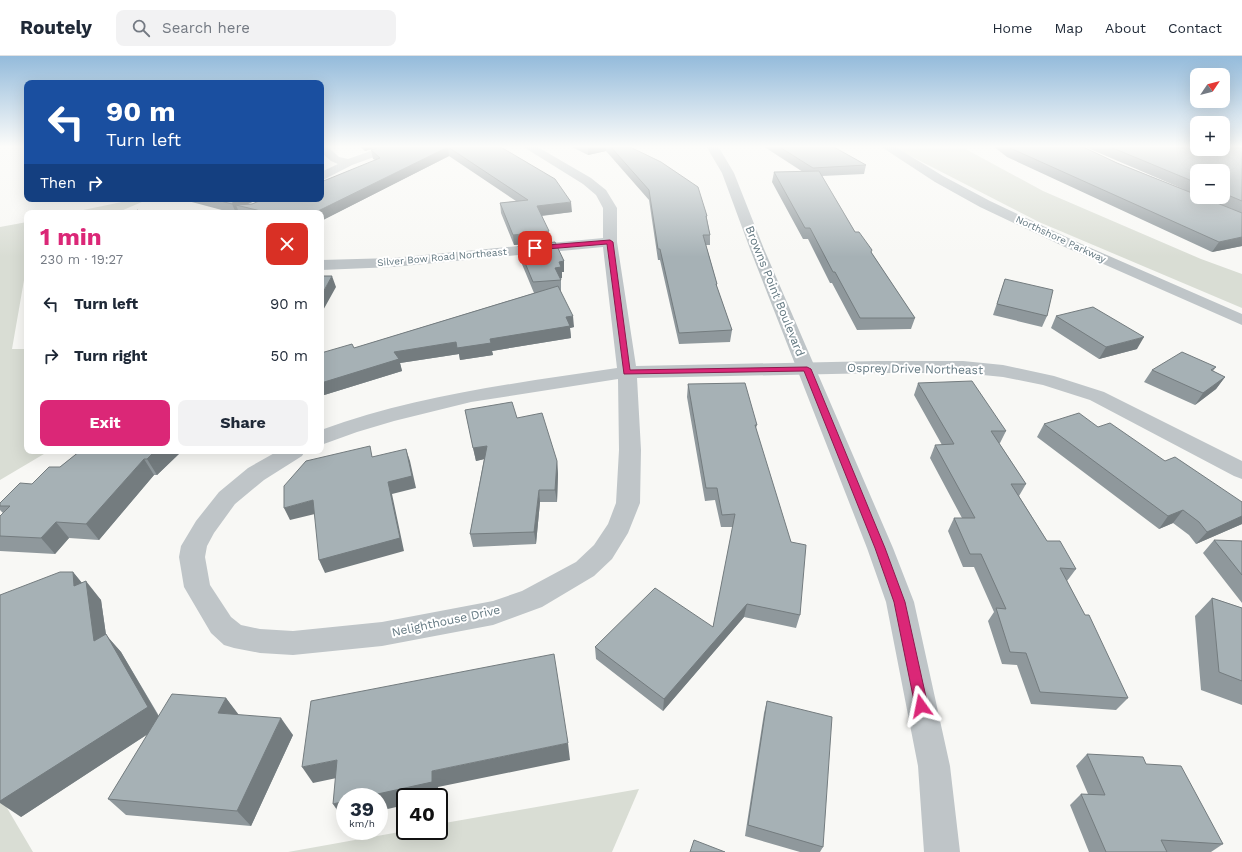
<!DOCTYPE html>
<meta charset="utf-8">
<style>
:root{--surface:#fff;--page:#f2f2f3;--text:#1f2937;--muted:#747a83;--line:#e0e1e3;--accent:#db2777}
body{margin:0;font-family:"Work Sans",sans-serif;background:var(--page);color:var(--text);height:100vh;display:flex;flex-direction:column;font-size:15px;white-space:nowrap}
*{box-sizing:border-box;margin:0}
p{font-size:13px;color:var(--muted)}
.icon{flex:none;width:22px;height:22px;fill:none;stroke:currentColor;stroke-width:2;stroke-linecap:round;stroke-linejoin:round}
.map{position:relative;flex:1;overflow:hidden}
.panel{position:absolute;left:24px;top:154px;width:300px;height:244px;display:flex;flex-direction:column;background:var(--surface);border-radius:8px;box-shadow:0 4px 16px #0002}
.panel>*{flex:none}
.hud{position:absolute;left:24px;top:24px;width:300px;height:122px;border-radius:8px;box-shadow:0 4px 16px #0002;background:#1a4fa0;color:#fff;overflow:hidden}
.needle{width:26px;rotate:55deg}
.fabs{position:absolute;left:1190px;top:12px;display:grid;gap:8px}
.fabs a{display:grid;place-items:center;width:40px;height:40px;border-radius:8px;background:var(--surface);box-shadow:0 4px 16px #0002;font-size:20px}
.speed{position:absolute;left:336px;top:732px;display:flex;gap:8px;font-size:20px;font-weight:700;text-align:center}
.speed>*{display:grid;place-content:center;width:52px;height:52px;border-radius:50%;background:var(--surface);box-shadow:0 4px 16px #0002;line-height:1}
.speed small{font-size:10px;font-weight:400}
.speed .limit{border:2px solid #111;border-radius:6px;background:#fff;color:#111}
.pin{position:absolute;display:grid;place-items:center;width:34px;height:34px;color:#fff;margin:-17px;border-radius:8px;box-shadow:0 2px 6px #0006}
.me{position:absolute;width:44px;margin:-22px;rotate:348deg;stroke-linejoin:round;filter:drop-shadow(0 0 3px #0008)}
.turn{display:flex;align-items:center;gap:14px;height:84px;padding:0 16px;font-size:18px}
.turn .icon{width:52px;height:52px;stroke-width:2.5}
.turn b{display:block;font-size:28px;line-height:34px}
.then{display:flex;align-items:center;height:38px;padding:0 16px;background:#0003;gap:8px;font-size:15px}
.round{display:grid;place-items:center;flex:none;width:42px;height:42px;border-radius:8px;background:var(--page)}
.head{display:flex;align-items:center;justify-content:space-between;height:68px;padding:0 16px}
h1{font-size:24px;font-weight:700;line-height:30px;color:var(--accent)}
.action{display:flex;gap:8px;margin-top:auto;padding:8px 16px}
.action a{flex:1;height:46px;border-radius:8px;background:var(--accent);color:#fff;font-size:16px;font-weight:700;line-height:46px;text-align:center}
.action a+a{background:var(--page);color:var(--text)}
ul{padding:0;list-style:none}
li{display:flex;align-items:center;gap:12px;height:52px;padding:0 16px}
li div{flex:1}
li b{display:block;font-size:15px}
li em{font-style:normal}
header{display:flex;align-items:center;gap:24px;box-sizing:border-box;height:56px;padding:0 20px;background:var(--surface);border-bottom:1px solid var(--line)}
header strong{font-size:19px}
nav{display:flex;gap:22px;margin-inline-start:auto;font-size:14px}
.search{width:280px;height:36px;background:var(--page);display:flex;align-items:center;gap:10px;box-sizing:border-box;padding:0 14px;border-radius:8px;color:var(--muted);font-size:15px}
.map>svg:first-child{display:block}
</style>
<header>
<strong>Routely</strong>
<div class="search"><svg class="icon" aria-label="search" viewBox="0 0 24 24"><circle cx="10" cy="10" r="6"/><path d="M15 15l6 6"/></svg>Search here</div>
<nav><a>Home</a><a>Map</a><a>About</a><a>Contact</a></nav>
</header>
<div class="map">
<svg width="1242" height="796" viewBox="0 0 1242 796">
<rect width="100%" height="100%" fill="#f8f8f5"/>
<path fill="#d9ddd4" d="M 891,90 L 960,90 L 1043,135 L 1201,203 L 1242,218 L 1242,252 L 1039,166 Z
M 136,143 L 149,143 L 116,157 L 69,157 Z
M 27,166 L 27,207 L 12,293 L 27,293 L 27,395 L 49,395 L 0,424 L 0,171 Z
M 639,733 L 612,796 L 288,796 L 405,775 L 439,775 L 439,768 Z
M 0,740 L 33,796 L 0,796 Z"/>
<g fill="none" stroke-linecap="round" stroke-linejoin="round">
<path fill="#bfc5c8" fill-rule="evenodd" d="M 321,90 L 327,90 L 339,101 L 348,103 L 385,90 L 401,90 L 399,92 L 352,109 L 321,125 L 321,116 L 338,108 L 331,105 L 321,96 Z
M 522,90 L 536,90 L 591,122 L 606,134 L 617,152 L 617,186 L 636,310 L 878,305 L 963,305 L 1003,309 L 1054,320 L 1104,336 L 1242,405 L 1242,423 L 1234,420 L 1090,344 L 1043,329 L 1003,321 L 963,317 L 878,317 L 637,322 L 641,394 L 640,447 L 628,477 L 612,503 L 594,520 L 542,551 L 493,569 L 382,590 L 293,599 L 260,597 L 234,592 L 224,589 L 211,577 L 184,531 L 179,501 L 181,490 L 196,465 L 219,436 L 248,412 L 278,395 L 305,395 L 302,400 L 264,424 L 235,448 L 214,477 L 207,490 L 205,501 L 210,529 L 231,561 L 241,569 L 260,573 L 293,575 L 382,566 L 493,545 L 522,535 L 576,506 L 594,489 L 608,468 L 616,447 L 619,394 L 618,323 L 471,346 L 394,365 L 357,376 L 321,389 L 321,374 C 416,339 517,327 617,312 L 603,191 L 393,211 L 321,214 L 321,204 L 393,202 L 603,182 L 603,152 L 596,139 L 583,128 Z"/>
<path fill="#bfc5c8" fill-rule="evenodd" d="M 706,90 L 718,90 L 734,117 L 764,193 L 893,492 L 914,546 L 950,710 L 960,796 L 924,796 L 918,710 L 886,546 L 867,492 L 750,193 L 722,117 Z
M 880,90 L 894,90 L 943,120 L 990,145 L 1077,186 L 1242,258 L 1242,269 L 1067,192 L 980,151 L 935,126 Z"/>
</g>
<path fill="#8f989c" d="M 359,90 L 381,90 L 365,95 Z
M 383,90 L 499,90 L 572,156 L 542,160 L 550,186 L 514,189 L 501,157 L 500,147 L 516,145 L 449,100 L 321,165 L 321,157 L 239,157 L 238,154 L 236,157 L 233,157 L 188,145 L 187,143 L 259,143 L 248,148 L 321,143 L 375,104 L 373,103 L 371,94 Z
M 570,90 L 628,90 L 707,160 L 707,163 L 710,179 L 710,189 L 706,189 L 717,228 L 717,231 L 732,274 L 730,286 L 679,288 L 660,204 L 658,204 L 649,144 L 606,95 L 588,99 Z
M 763,90 L 832,90 L 866,109 L 864,118 L 822,120 L 855,176 L 871,196 L 915,262 L 911,273 L 857,274 L 832,227 L 830,227 L 808,183 L 803,183 L 772,126 L 774,116 L 803,116 Z
M 993,90 L 1081,90 L 1117,107 L 1203,141 L 1223,141 L 1223,115 L 1197,115 L 1197,139 L 1083,90 L 1242,90 L 1242,190 L 1212,196 L 1007,101 Z
M 518,190 L 564,205 L 564,216 L 562,216 L 562,222 L 560,223 L 561,224 L 561,236 L 574,271 L 570,272 L 571,282 L 492,295 L 493,299 L 460,304 L 459,298 L 400,307 L 402,315 L 321,340 L 321,297 L 354,292 L 534,237 L 519,201 Z
M 1005,223 L 1047,260 L 1042,271 L 993,259 Z
M 1056,260 L 1137,293 L 1099,303 L 1051,272 Z
M 1216,311 L 1213,315 L 1225,321 L 1216,333 L 1195,349 L 1144,326 L 1152,314 Z
M 918,327 L 1006,375 L 1000,387 L 999,387 L 1026,428 L 1019,440 L 1047,485 L 1076,513 L 1067,525 L 1128,642 L 1116,654 L 1031,648 L 1017,609 L 1002,608 L 988,565 L 994,556 L 974,511 L 963,511 L 948,475 L 954,462 L 962,462 L 930,402 L 935,389 L 942,389 L 914,339 Z
M 688,328 L 757,369 L 756,372 L 800,559 L 796,572 L 744,561 L 663,655 L 596,603 L 595,591 L 713,571 L 733,471 L 721,471 L 715,444 L 705,445 L 687,341 Z
M 465,354 L 517,362 L 557,405 L 558,418 L 557,446 L 540,446 L 536,488 L 473,491 L 470,478 L 484,403 L 476,405 Z
M 1044,368 L 1098,371 L 1165,405 L 1242,446 L 1242,468 L 1196,488 L 1189,479 L 1173,467 L 1159,473 L 1037,381 Z
M 80,395 L 182,395 L 157,419 L 154,419 L 99,484 L 69,482 L 55,498 L 0,495 L 0,460 L 3,457 L 0,454 L 0,447 L 60,411 Z
M 1214,484 L 1242,485 L 1242,547 L 1203,497 Z
M 73,516 L 82,527 L 101,544 L 106,579 L 121,596 L 159,660 L 226,642 L 238,659 L 293,679 L 251,770 L 126,759 L 108,743 L 148,678 L 21,761 Z
M 1212,542 L 1242,552 L 1242,649 L 1201,634 L 1195,560 Z
M 767,645 L 823,791 L 820,796 L 800,796 L 745,780 L 764,657 Z
M 1087,698 L 1146,708 L 1223,788 L 1211,796 L 1089,796 L 1070,749 L 1081,738 L 1088,738 L 1076,710 Z"/>
<path fill="#747c7f" d="M 364,90 L 381,90 L 365,95 Z
M 588,90 L 606,90 L 606,95 L 588,99 Z
M 448,91 L 449,100 L 321,165 L 321,157 L 314,157 Z
M 235,143 L 259,143 L 243,150 L 236,149 L 238,154 L 236,157 L 232,148 Z
M 571,146 L 572,156 L 538,160 L 537,150 Z
M 549,175 L 550,186 L 514,189 L 513,179 Z
M 1242,181 L 1242,190 L 1212,196 L 1219,186 Z
M 564,205 L 564,216 L 562,216 L 562,222 L 556,223 L 555,212 L 559,206 Z
M 332,220 L 336,231 L 321,258 L 321,240 Z
M 573,260 L 574,271 L 570,272 L 571,282 L 492,295 L 493,299 L 460,304 L 459,298 L 400,307 L 402,315 L 321,340 L 321,327 L 394,296 L 456,286 L 490,283 L 566,261 Z
M 1144,281 L 1137,293 L 1099,303 L 1106,291 Z
M 1225,321 L 1216,333 L 1195,349 L 1203,337 Z
M 487,390 L 489,402 L 476,405 L 473,392 Z
M 406,393 L 410,405 L 416,432 L 392,438 L 404,495 L 325,517 L 319,504 L 388,426 Z
M 155,395 L 182,395 L 157,419 L 147,403 Z
M 144,403 L 154,419 L 99,484 L 86,468 Z
M 557,405 L 558,418 L 557,446 L 555,434 Z
M 539,434 L 540,446 L 536,488 L 534,476 Z
M 313,444 L 319,457 L 290,464 L 284,452 Z
M 1183,454 L 1173,467 L 1159,473 L 1168,460 Z
M 1242,460 L 1242,468 L 1196,488 L 1207,476 Z
M 56,466 L 69,482 L 55,498 L 41,482 Z
M 73,516 L 86,532 L 86,525 L 101,544 L 106,579 L 121,596 L 163,668 L 21,761 L 0,747 L 0,745 L 94,585 L 74,530 Z
M 747,548 L 744,561 L 663,655 L 664,643 Z
M 226,642 L 239,659 L 218,657 Z
M 281,662 L 293,679 L 251,770 L 237,755 Z
M 568,687 L 570,704 L 438,731 L 439,741 L 405,741 L 405,749 L 379,755 L 379,741 L 364,741 L 432,715 Z
M 337,704 L 346,720 L 313,727 L 302,711 Z
M 345,745 L 345,763 L 343,763 L 333,748 Z"/>
<path fill="#a6b1b5" stroke="#747c7f" d="M 383,90 L 499,90 L 555,123 L 571,146 L 537,150 L 549,175 L 513,179 L 500,147 L 528,144 L 448,91 L 314,157 L 269,157 L 236,149 L 252,148 L 264,143 L 321,143 L 321,126 L 380,102 L 371,94 Z
M 610,90 L 628,90 L 661,106 L 698,131 L 707,160 L 706,160 L 710,179 L 703,179 L 717,228 L 716,228 L 732,274 L 679,277 L 660,193 L 658,193 L 649,134 Z
M 778,90 L 832,90 L 866,109 L 813,112 Z
M 1007,90 L 1081,90 L 1117,107 L 1197,139 L 1197,141 L 1202,141 L 1242,157 L 1242,181 L 1219,186 L 1010,92 Z
M 1108,90 L 1197,90 L 1197,93 L 1223,93 L 1223,90 L 1242,90 L 1242,145 L 1223,137 L 1223,115 L 1197,115 L 1197,127 Z
M 819,115 L 855,176 L 859,176 L 872,194 L 871,196 L 915,262 L 860,262 L 835,216 L 833,216 L 810,172 L 805,172 L 774,116 Z
M 213,143 L 235,143 L 232,148 Z
M 138,154 L 138,157 L 130,157 Z
M 555,186 L 564,205 L 559,206 L 561,211 L 555,212 L 561,224 L 533,226 L 518,190 Z
M 321,220 L 332,220 L 321,240 Z
M 1005,223 L 1053,234 L 1047,260 L 997,248 Z
M 558,230 L 573,260 L 566,261 L 570,270 L 490,283 L 491,287 L 457,292 L 456,286 L 394,296 L 399,303 L 321,327 L 321,297 L 352,288 L 354,292 Z
M 1093,251 L 1144,281 L 1106,291 L 1056,260 Z
M 1182,296 L 1216,311 L 1211,314 L 1225,321 L 1203,337 L 1152,314 Z
M 972,325 L 1006,375 L 991,375 L 1026,428 L 1011,428 L 1047,485 L 1060,485 L 1076,513 L 1060,512 L 1085,559 L 1089,559 L 1128,642 L 1040,636 L 1026,597 L 1010,596 L 996,552 L 1006,553 L 981,498 L 970,498 L 954,462 L 975,462 L 935,389 L 954,388 L 918,327 Z
M 745,327 L 757,369 L 755,369 L 791,486 L 806,489 L 800,559 L 747,548 L 664,643 L 595,591 L 655,532 L 713,571 L 735,458 L 722,459 L 717,432 L 706,432 L 688,328 Z
M 512,346 L 517,362 L 542,357 L 557,405 L 555,434 L 539,434 L 534,476 L 470,478 L 487,390 L 473,392 L 465,354 Z
M 1079,357 L 1098,371 L 1110,367 L 1165,405 L 1175,401 L 1242,446 L 1242,460 L 1207,476 L 1199,466 L 1183,454 L 1168,460 L 1044,368 Z
M 370,390 L 372,401 L 406,393 L 412,420 L 388,426 L 400,482 L 319,504 L 313,444 L 284,452 L 284,430 L 306,405 Z
M 80,395 L 155,395 L 147,403 L 144,403 L 86,468 L 56,466 L 41,482 L 0,480 L 0,460 L 10,450 L 0,450 L 0,447 L 20,427 L 32,428 L 49,411 L 60,411 Z
M 1214,484 L 1242,485 L 1242,519 Z
M 60,516 L 73,516 L 74,530 L 86,525 L 94,585 L 106,578 L 148,651 L 0,745 L 0,539 Z
M 1212,542 L 1242,552 L 1242,625 L 1219,616 Z
M 554,598 L 568,687 L 432,715 L 432,726 L 364,741 L 345,741 L 345,745 L 333,748 L 337,704 L 302,711 L 311,645 Z
M 172,638 L 226,642 L 218,657 L 281,662 L 237,755 L 108,743 Z
M 767,645 L 832,661 L 823,791 L 748,769 Z
M 1087,698 L 1143,701 L 1146,708 L 1181,710 L 1223,788 L 1161,784 L 1167,796 L 1106,796 L 1081,738 L 1105,739 Z
M 694,784 L 725,796 L 690,796 Z"/>
<linearGradient id="sky" x2="0" y2="1"><stop stop-color="#94bbdb"/><stop offset="0.45" stop-color="#fcfcfa"/><stop offset="1" stop-color="#fcfcfa" stop-opacity="0"/></linearGradient>
<rect width="1242" height="201" fill="url(#sky)"/>
<path fill="#db2777" stroke="#8e194d" d="M 610,184 L 613,186 L 630,314 L 807,311 L 811,313 L 885,492 L 905,546 L 928,650 L 926,654 L 921,656 L 917,654 L 915,650 L 894,546 L 875,492 L 804,315 L 624,318 L 607,188 L 535,194 L 532,192 L 535,190 Z"/>
<g text-anchor="middle" dominant-baseline="central" stroke-width="4" stroke-linejoin="round" paint-order="stroke">
<g font-size="10" fill="#637881" stroke="#fff">
<text transform="translate(1061 183) rotate(25)">Northshore Parkway</text>
<text transform="translate(442 201) rotate(-5)">Silver Bow Road Northeast</text>
</g>
<g font-size="12" fill="#637881" stroke="#fff">
<text transform="translate(775 235) rotate(68)">Browns Point Boulevard</text>
<text transform="translate(915 313) rotate(1)">Osprey Drive Northeast</text>
<text transform="translate(446 565) rotate(-12)">Nelighthouse Drive</text>
</g>
</g>
</svg>
<div class="fabs">
<a><svg class="needle" viewBox="-14 -14 28 28"><path d="M0-13l5 13h-10z" fill="#e53935"/><path d="M0 13l5-13h-10z" fill="#747a83"/></svg></a>
<a>+</a>
<a>−</a>
</div>
<div class="speed"><div>39<small>km/h</small></div><div class="limit">40</div></div>
<div class="pin" style="left:535px;top:192px;background:#d93025"><svg class="icon" aria-label="arrive" viewBox="0 0 24 24"><path d="M6 21V4h12l-3 4 3 4H6"/></svg></div>
<svg class="me" style="left:921px;top:650px" viewBox="-20 -20 40 40"><path d="M0-17L14 15 0 8-14 15z" fill="#db2777" stroke="#fff" stroke-width="4"/></svg>
<div class="hud">
<div class="turn"><svg class="icon" aria-label="left" viewBox="0 0 24 24"><path d="M17 20v-9H6M10 6l-5 5 5 5"/></svg><div><b>90 m</b>Turn left</div></div>
<div class="then">Then<svg class="icon" aria-label="right" viewBox="0 0 24 24"><path d="M7 20v-9h11M14 6l5 5-5 5"/></svg></div>
</div>
<section class="panel">
<div class="head"><div><h1>1 min</h1><p>230 m · 19:27</p></div><a class="round" style="background:#d93025;color:#fff"><svg class="icon" aria-label="close" viewBox="0 0 24 24"><path d="M6 6l12 12M18 6L6 18"/></svg></a></div>
<ul>
<li><svg class="icon" aria-label="left" viewBox="0 0 24 24"><path d="M17 20v-9H6M10 6l-5 5 5 5"/></svg><div><b>Turn left</b></div><em>90 m</em></li>
<li><svg class="icon" aria-label="right" viewBox="0 0 24 24"><path d="M7 20v-9h11M14 6l5 5-5 5"/></svg><div><b>Turn right</b></div><em>50 m</em></li>
</ul>
<div class="action"><a>Exit</a><a>Share</a></div>
</section>
</div>
